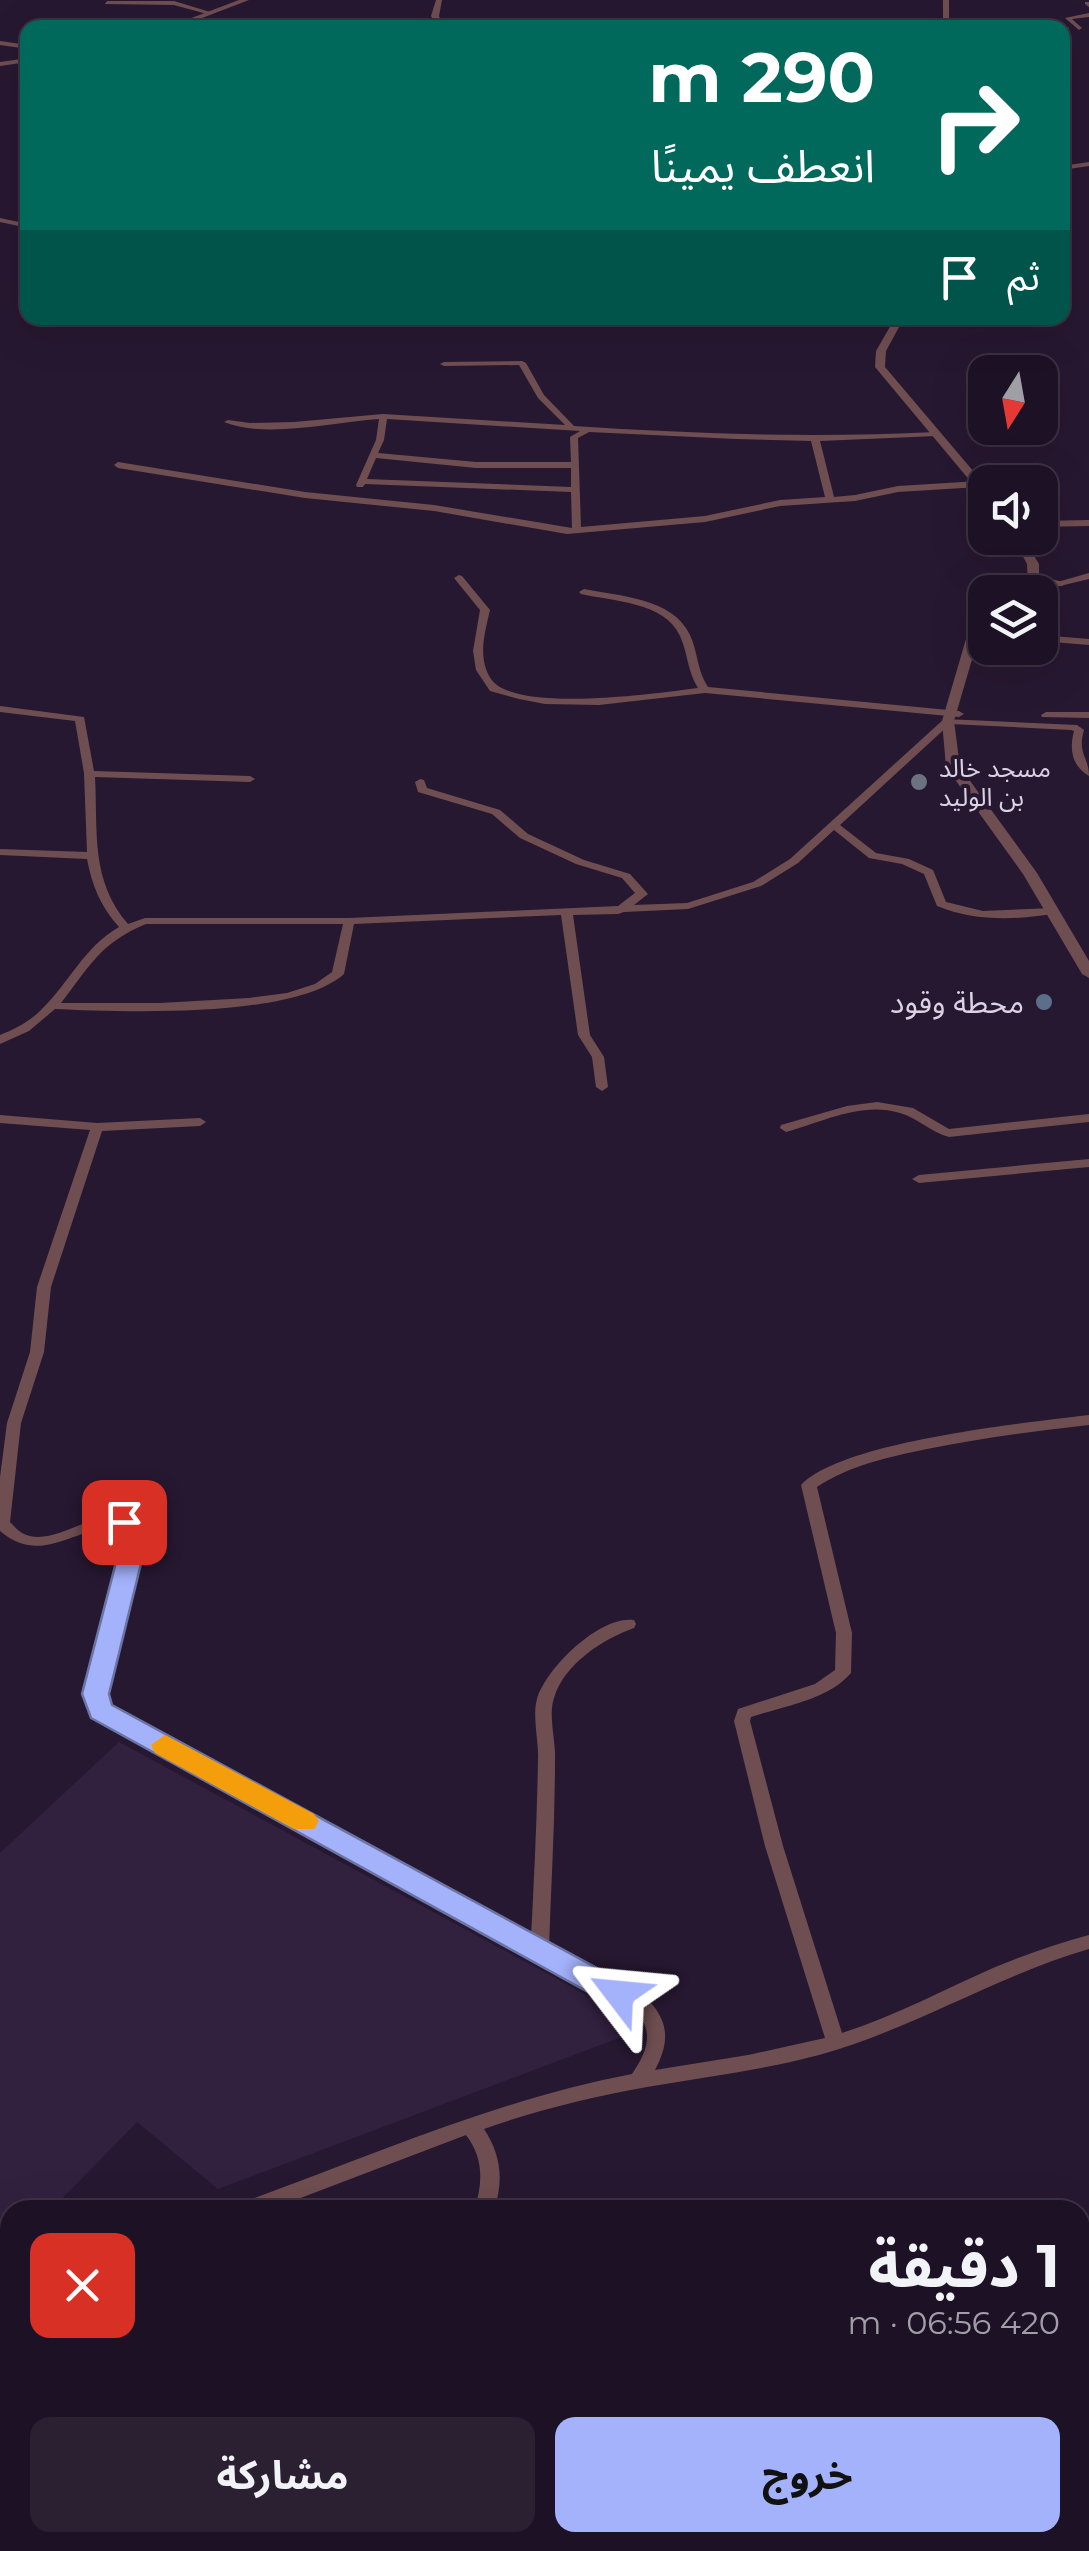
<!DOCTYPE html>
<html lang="ar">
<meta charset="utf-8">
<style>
:root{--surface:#1d1225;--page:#2a2032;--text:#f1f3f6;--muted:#a09ea7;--line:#3b3242;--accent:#a4b2fc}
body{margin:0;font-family:Montserrat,"Noto Sans Arabic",sans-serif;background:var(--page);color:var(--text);direction:rtl;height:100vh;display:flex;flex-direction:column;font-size:38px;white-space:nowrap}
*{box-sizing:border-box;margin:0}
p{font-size:32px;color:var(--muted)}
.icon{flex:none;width:55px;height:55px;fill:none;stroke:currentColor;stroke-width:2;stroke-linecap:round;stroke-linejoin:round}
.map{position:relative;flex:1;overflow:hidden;direction:ltr}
.drawer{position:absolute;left:0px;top:2200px;width:1090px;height:352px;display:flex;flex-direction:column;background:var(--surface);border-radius:30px 30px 0 0;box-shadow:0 10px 40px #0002,0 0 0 2px var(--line);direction:rtl}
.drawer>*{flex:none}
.guide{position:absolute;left:20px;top:20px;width:1050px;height:305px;border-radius:20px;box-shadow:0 10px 40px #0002,0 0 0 2px var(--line);direction:rtl;background:#00695c;color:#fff;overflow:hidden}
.needle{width:65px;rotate:191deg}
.fabs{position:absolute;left:968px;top:355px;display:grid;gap:20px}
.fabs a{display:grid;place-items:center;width:90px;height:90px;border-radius:20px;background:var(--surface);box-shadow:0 10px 40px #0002,0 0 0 2px var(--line);font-size:50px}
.pin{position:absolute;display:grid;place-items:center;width:85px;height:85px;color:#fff;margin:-42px;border-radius:20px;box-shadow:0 5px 15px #0006}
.me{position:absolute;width:110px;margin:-55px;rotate:299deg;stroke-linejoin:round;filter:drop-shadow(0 0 8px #0008)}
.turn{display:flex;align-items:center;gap:35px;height:210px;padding:0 30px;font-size:45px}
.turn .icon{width:130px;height:130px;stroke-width:2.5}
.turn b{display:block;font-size:70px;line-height:85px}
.then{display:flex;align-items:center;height:95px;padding:0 30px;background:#0003;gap:20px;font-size:38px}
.round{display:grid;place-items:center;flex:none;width:105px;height:105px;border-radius:20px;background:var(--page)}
.headline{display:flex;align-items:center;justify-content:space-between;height:170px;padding:0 30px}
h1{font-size:60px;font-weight:700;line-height:75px}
.primary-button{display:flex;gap:20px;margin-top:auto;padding:20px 30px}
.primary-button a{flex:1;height:115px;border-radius:20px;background:var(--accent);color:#111;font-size:40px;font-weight:700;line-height:115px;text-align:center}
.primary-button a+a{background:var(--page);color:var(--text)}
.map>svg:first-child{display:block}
</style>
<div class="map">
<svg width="1089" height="2551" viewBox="0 0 1089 2551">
<rect width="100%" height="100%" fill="#271831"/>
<path fill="#32203f" d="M 119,1742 L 620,2013 L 632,2033 L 218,2189 L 137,2122 L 51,2210 L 10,2210 L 10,2251 L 0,2261 L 0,1853 Z"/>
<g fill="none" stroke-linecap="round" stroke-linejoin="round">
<path fill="#6f4e51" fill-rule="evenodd" d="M 943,0 L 949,0 L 949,28 L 943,28 Z
M 107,1 L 174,1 L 210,12 L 207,14 L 174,5 L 105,4 Z
M 1085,2 L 1089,2 L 1089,7 L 1085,4 Z
M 1089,13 L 1089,17 L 1072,19 L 1082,28 L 1079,30 L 1065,18 Z
M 1066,26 L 1069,28 L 1071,57 L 1062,63 L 1062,58 L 1065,56 L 1063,28 Z
M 0,41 L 28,45 L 28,49 L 0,45 Z
M 1062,108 L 1065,110 L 1072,143 L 1065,163 L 1062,165 C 1062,157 1065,149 1065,141 C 1065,130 1062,119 1062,108 Z
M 1089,162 L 1089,166 L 1062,170 L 1062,166 Z
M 0,218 L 28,224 L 28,228 L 0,222 Z
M 522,361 L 526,363 L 544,395 L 574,426 C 695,434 815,438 936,432 L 940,434 L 936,436 L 820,441 L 834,497 L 855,495 L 898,486 L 979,481 L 983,484 L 979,487 L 898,492 L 855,501 L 780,506 L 705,522 L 567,534 L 434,511 L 305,498 L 118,468 L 114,465 L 118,462 L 305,492 L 434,505 L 572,528 L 571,492 L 365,484 L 363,487 L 357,487 L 356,485 L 376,440 L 379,419 C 333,422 266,439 224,422 L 228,420 L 250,423 L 294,422 L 383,414 L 565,425 L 538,398 L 519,365 L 444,366 L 440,364 L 444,362 ZM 387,419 L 580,431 L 570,437 L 571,462 L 476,462 L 378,453 L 384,440 ZM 589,432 L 736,439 L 811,441 L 825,497 L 780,500 L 705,516 L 581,527 L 578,438 ZM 376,458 L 476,468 L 571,468 L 571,487 L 367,479 Z
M 1089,520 L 1089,526 L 1040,527 L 1040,521 Z
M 1089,573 L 1089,579 L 1035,592 L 1029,590 Z
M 459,575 L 462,576 L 490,610 C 485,632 477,658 491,679 C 515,714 659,693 698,688 C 687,671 688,653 680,636 C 665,602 612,601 581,594 L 579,592 L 584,589 C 619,596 673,598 690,635 C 698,652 697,671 708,687 L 959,711 L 964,714 L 959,717 L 705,693 L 599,705 L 545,704 L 519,699 L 490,691 L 476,670 L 473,651 L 480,610 L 454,578 Z
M 1040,635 L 1089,639 L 1089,645 L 1040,641 Z
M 0,706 L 84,717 L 94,771 L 250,776 L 255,779 L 250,782 L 95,777 C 98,831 90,880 128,924 L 145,918 L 349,918 L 618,906 L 635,893 L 622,878 L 576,864 L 520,838 L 492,814 L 418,792 L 415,782 L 420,779 L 424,780 L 427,788 L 500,810 L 528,834 L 584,860 L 630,874 L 648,894 L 634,905 L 687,903 L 753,882 L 790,859 L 944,719 L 1077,725 L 1084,730 C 1077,754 1089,757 1089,776 C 1072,766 1069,750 1074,731 L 1071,730 L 950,724 L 840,825 L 876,853 L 909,859 L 933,870 L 946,902 L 983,911 L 1054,908 L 1058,909 L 1058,913 C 1017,920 976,922 937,906 L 924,874 L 902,864 L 869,858 L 834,830 L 798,863 L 761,886 L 688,909 L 624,912 L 618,914 L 573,915 L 590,1035 L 604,1057 L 608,1087 L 602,1091 L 596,1087 L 592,1057 L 578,1035 L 561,915 L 354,924 L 344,974 C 294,1019 122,1012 55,1009 L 29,1031 L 0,1044 L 0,1035 C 15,1029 29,1022 41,1010 C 69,983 84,947 119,927 C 101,907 92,886 87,859 L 0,855 L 0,849 L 87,852 L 84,773 L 75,721 L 0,712 ZM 146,924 L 343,924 L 332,972 L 315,984 L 287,993 L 249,998 L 160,1003 L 61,1003 C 90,966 100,943 146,924 Z
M 1046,712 L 1089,712 L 1089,718 L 1042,717 L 1041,715 Z
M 877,1102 L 913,1108 L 949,1129 L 1089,1114 L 1089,1122 L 949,1137 C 930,1132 918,1118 900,1113 C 862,1101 822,1122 786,1132 L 780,1128 L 781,1125 L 847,1106 Z
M 0,1115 L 97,1123 L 200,1118 L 206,1122 L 200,1126 L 102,1131 L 51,1287 L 44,1352 L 21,1423 L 10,1522 C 14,1526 17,1530 22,1533 C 45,1546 77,1523 99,1519 C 113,1516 125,1519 138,1522 L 144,1535 L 103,1702 L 107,1707 L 531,1938 C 534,1879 537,1820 538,1760 C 539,1741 532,1717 537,1699 C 546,1668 600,1615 634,1620 L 636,1624 L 634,1628 C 603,1639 564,1664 554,1698 C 548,1716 556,1741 555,1760 C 555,1823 551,1885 549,1948 L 652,2004 C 670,2026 668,2045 655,2070 L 748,2055 L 825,2038 L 765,1846 L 734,1721 L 738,1709 L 815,1684 L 835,1670 L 836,1633 L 801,1485 C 843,1441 1025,1423 1089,1415 L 1089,1425 C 1035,1431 980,1438 927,1449 C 889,1457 850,1465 817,1487 L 852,1633 L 851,1673 C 828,1700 784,1706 751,1717 L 750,1721 L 783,1846 L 842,2033 C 895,2016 943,1990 993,1968 C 1024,1955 1056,1944 1089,1935 L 1089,1949 C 996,1976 913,2029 819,2055 C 763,2070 704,2077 647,2087 C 592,2097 537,2110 484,2129 C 501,2155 504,2180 494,2210 L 474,2210 C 483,2184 484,2158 466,2135 L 269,2210 L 235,2210 L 238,2204 C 369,2157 495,2100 632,2074 C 645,2055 655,2034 638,2014 L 95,1715 L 87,1703 L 128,1535 L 126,1530 C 80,1518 46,1570 0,1531 L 0,1477 L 7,1423 L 30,1352 L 37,1287 L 90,1130 L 0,1123 Z
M 1089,1159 L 1089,1167 L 919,1183 L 912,1179 L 919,1175 Z
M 10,2301 L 10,2321 L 0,2325 L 0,2305 Z
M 0,2432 L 10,2437 L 10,2499 L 8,2504 L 0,2507 Z
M 245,2542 L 269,2542 L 265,2551 L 241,2551 Z
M 596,2542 L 629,2542 L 634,2551 L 602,2551 Z"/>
<path fill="#6f4e51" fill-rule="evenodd" d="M 239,0 L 249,0 L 176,28 L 165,28 Z
M 436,0 L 442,0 L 439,16 L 444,28 L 437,28 L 431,16 Z
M 28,58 L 28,62 L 0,66 L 0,62 Z
M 895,318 L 904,318 L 886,351 L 885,367 L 985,485 L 985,495 L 981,494 L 875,367 L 876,351 Z
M 1013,538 L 1023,538 L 1039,564 L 1039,576 L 1063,582 L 1063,586 L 1040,583 L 1038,592 L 1024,592 L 1028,588 L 1027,564 Z
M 985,617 L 985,629 L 978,639 L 954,721 L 960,767 L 1037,873 L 1089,961 L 1089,978 L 1082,974 L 1023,874 L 946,767 L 942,721 L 966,639 L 981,618 Z"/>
</g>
<path fill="#a4b2fc" stroke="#6b74a4" stroke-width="2.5" d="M 124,1513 L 142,1520 L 148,1535 L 109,1694 L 112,1705 L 630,1986 L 634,1994 L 630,2003 L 619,2007 L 608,2003 L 91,1718 L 82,1694 L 123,1535 L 111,1522 Z"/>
<path fill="#f59e0b" d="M 165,1735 L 314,1814 L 319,1821 L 314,1829 L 294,1829 L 155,1753 L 151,1745 Z"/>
<circle fill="#6b7280" stroke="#271831" stroke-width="4" cx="919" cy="782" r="10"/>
<circle fill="#5c6f8a" stroke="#271831" stroke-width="4" cx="1044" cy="1002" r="10"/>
<g text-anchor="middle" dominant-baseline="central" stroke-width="8" stroke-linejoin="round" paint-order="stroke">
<g font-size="25" fill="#dbd2e3" stroke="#271831" text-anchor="start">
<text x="939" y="768">مسجد خالد<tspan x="939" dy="29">بن الوليد</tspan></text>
</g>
<g font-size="30" fill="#dbd2e3" stroke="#271831" text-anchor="end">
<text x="1024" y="1002">محطة وقود</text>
</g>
</g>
</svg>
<div class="fabs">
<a><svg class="needle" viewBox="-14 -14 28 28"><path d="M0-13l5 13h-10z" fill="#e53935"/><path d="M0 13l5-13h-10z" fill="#a09ea7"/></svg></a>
<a><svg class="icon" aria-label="sound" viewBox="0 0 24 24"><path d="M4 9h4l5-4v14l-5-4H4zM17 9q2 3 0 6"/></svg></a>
<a><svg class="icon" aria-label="layers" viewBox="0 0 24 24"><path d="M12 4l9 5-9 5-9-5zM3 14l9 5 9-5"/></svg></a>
</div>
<div class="pin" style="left:124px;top:1522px;background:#d93025"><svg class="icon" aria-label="arrive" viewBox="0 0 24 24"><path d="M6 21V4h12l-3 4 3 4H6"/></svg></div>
<svg class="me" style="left:619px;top:1994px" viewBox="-20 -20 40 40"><path d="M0-17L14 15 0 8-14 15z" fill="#a4b2fc" stroke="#fff" stroke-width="4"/></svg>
<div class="guide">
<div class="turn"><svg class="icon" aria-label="right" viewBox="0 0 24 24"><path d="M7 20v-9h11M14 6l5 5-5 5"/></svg><div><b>290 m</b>انعطف يمينًا</div></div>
<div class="then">ثم<svg class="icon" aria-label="arrive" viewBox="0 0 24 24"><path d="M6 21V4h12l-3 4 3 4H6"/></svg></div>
</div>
<section class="drawer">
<div class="headline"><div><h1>1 دقيقة</h1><p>420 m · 06:56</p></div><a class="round" style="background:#d93025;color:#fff"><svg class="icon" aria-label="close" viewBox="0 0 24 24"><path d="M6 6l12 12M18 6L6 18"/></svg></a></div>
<div class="primary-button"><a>خروج</a><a>مشاركة</a></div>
</section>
</div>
